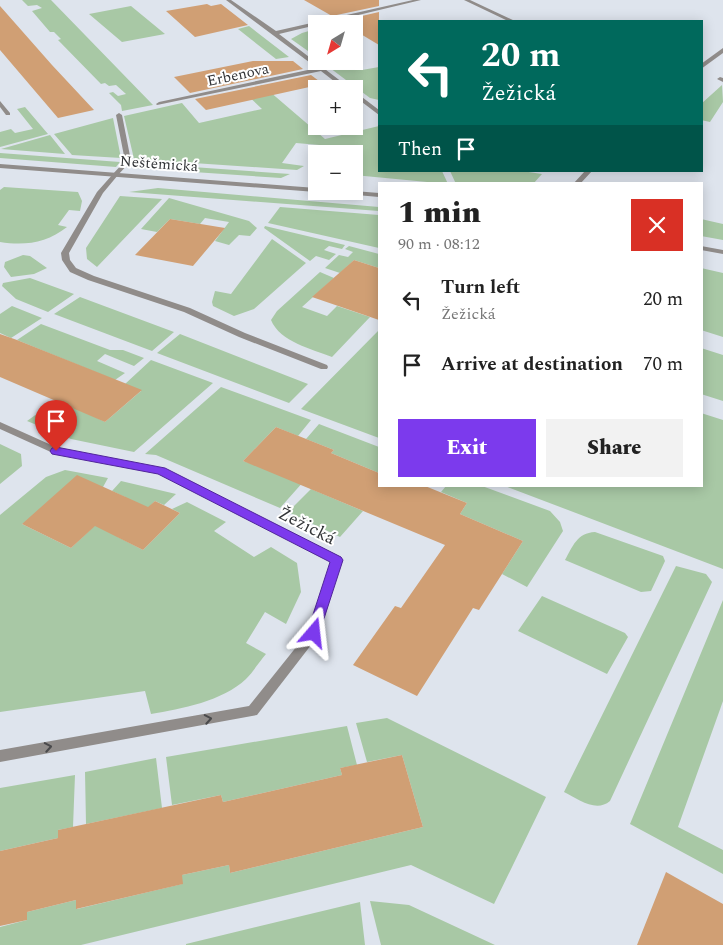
<!DOCTYPE html>
<meta charset="utf-8">
<style>
:root{--surface:#fff;--page:#f2f2f2;--text:#222;--muted:#767676;--accent:#7c3aed}
body{margin:0;font-family:Spectral,serif;background:var(--page);color:var(--text);height:100vh;display:flex;flex-direction:column;font-size:19px;white-space:nowrap}
*{box-sizing:border-box;margin:0}
p{font-size:16px;color:var(--muted)}
.icon{flex:none;width:28px;height:28px;fill:none;stroke:currentColor;stroke-width:2;stroke-linecap:round;stroke-linejoin:round}
.map{position:relative;flex:1;overflow:hidden}
.details{position:absolute;left:378px;top:182px;width:325px;height:305px;display:flex;flex-direction:column;background:var(--surface);border-radius:0px;box-shadow:0 2px 12px #0003}
.details>*{flex:none}
.top-card{position:absolute;left:378px;top:20px;width:325px;height:152px;border-radius:0px;box-shadow:0 2px 12px #0003;background:#00695c;color:#fff;overflow:hidden}
.needle{width:32px;rotate:217deg}
.controls{position:absolute;left:308px;top:15px;display:grid;gap:10px}
.controls a{display:grid;place-items:center;width:55px;height:55px;border-radius:0px;background:var(--surface);box-shadow:0 2px 12px #0003;font-size:25px}
.pin{position:absolute;display:grid;place-items:center;width:42px;height:42px;color:#fff;margin:-51px -21px;border-radius:50% 50% 50% 0;rotate:-45deg;box-shadow:0 0 5px #0007}
.pin .icon{rotate:45deg}
.me{position:absolute;width:55px;margin:-28px;rotate:17deg;stroke-linejoin:round;filter:drop-shadow(0 0 4px #0008)}
.turn{display:flex;align-items:center;gap:18px;height:105px;padding:0 20px;font-size:22px}
.turn .icon{width:65px;height:65px;stroke-width:2.5}
.turn b{display:block;font-size:35px;line-height:42px}
.then{display:flex;align-items:center;height:48px;padding:0 20px;background:#0003;gap:10px;font-size:19px}
.round{display:grid;place-items:center;flex:none;width:52px;height:52px;border-radius:0px;background:var(--page)}
.summary{display:flex;align-items:center;justify-content:space-between;height:85px;padding:0 20px}
h1{font-size:30px;font-weight:800;line-height:38px}
.action{display:flex;gap:10px;margin-top:auto;padding:10px 20px}
.action a{flex:1;height:58px;border-radius:0px;background:var(--accent);color:#fff;font-size:20px;font-weight:800;line-height:58px;text-align:center}
.action a+a{background:var(--page);color:var(--text)}
ul{padding:0;list-style:none}
li{display:flex;align-items:center;gap:15px;height:65px;padding:0 20px}
li div{flex:1}
li b{display:block;font-size:19px}
li em{font-style:normal}
.map>svg:first-child{display:block}
</style>
<div class="map">
<svg width="723" height="945" viewBox="0 0 723 945">
<rect width="100%" height="100%" fill="#dee4ed"/>
<path fill="#a8c8a5" d="M 22,0 L 51,0 L 153,105 L 122,111 L 121,105 L 109,93 L 113,92 L 118,96 L 126,94 L 116,85 L 109,86 L 105,83 L 101,84 L 58,40 L 61,39 L 54,32 L 50,32 L 32,11 L 42,8 L 37,5 L 28,6 Z
M 131,6 L 165,34 L 122,42 L 89,14 Z
M 249,26 L 289,57 L 276,59 L 238,29 Z
M 316,29 L 316,50 L 308,51 L 291,39 L 302,33 Z
M 353,63 L 362,70 L 379,67 L 379,100 L 370,98 L 330,68 Z
M 262,85 L 325,139 L 379,126 L 379,171 L 442,171 L 448,184 L 354,175 L 354,154 L 340,154 L 343,147 L 296,143 L 282,163 L 304,166 L 297,170 L 134,159 L 124,116 L 182,103 L 199,123 L 262,109 L 245,93 Z
M 722,85 L 723,102 L 710,122 L 701,120 L 701,104 Z
M 25,107 L 48,134 L 0,147 L 0,132 L 11,129 L 15,133 L 33,129 L 17,109 Z
M 113,118 L 121,158 L 72,155 L 54,134 Z
M 50,135 L 65,154 L 1,149 Z
M 0,153 L 120,162 L 116,167 L 0,158 Z
M 136,163 L 290,174 L 281,178 L 135,168 Z
M 450,171 L 522,171 L 542,174 L 533,184 L 456,184 Z
M 4,187 L 78,192 L 82,201 L 80,211 L 69,210 L 58,225 L 67,227 C 47,243 25,246 0,242 L 0,190 Z
M 158,188 L 379,207 L 379,211 L 129,192 Z
M 120,196 L 162,199 L 97,267 L 87,259 L 86,248 Z
M 169,198 L 249,221 L 257,228 L 250,236 L 239,235 L 229,245 L 215,241 L 229,222 L 205,218 L 200,224 L 170,219 L 157,232 L 141,229 Z
M 280,207 L 379,215 L 379,248 L 268,223 Z
M 701,219 L 723,224 L 723,240 L 701,236 Z
M 265,226 L 345,245 L 342,249 L 329,246 L 324,250 L 336,254 L 329,260 L 316,256 L 310,261 L 264,228 Z
M 272,239 L 306,263 L 254,309 L 234,316 L 213,306 L 212,302 L 215,291 L 231,294 Z
M 349,246 L 379,254 L 379,268 L 354,260 L 340,273 L 325,268 L 339,255 L 348,257 L 353,252 L 345,249 Z
M 23,255 L 30,256 L 47,268 L 34,274 L 11,277 L 4,267 L 5,262 Z
M 701,268 L 723,273 L 723,337 L 701,330 Z
M 320,272 L 334,278 L 302,307 L 327,316 L 337,306 L 370,317 L 332,357 C 312,349 280,342 271,320 L 277,311 Z
M 30,278 L 74,294 L 48,312 L 16,299 L 2,286 L 3,283 Z
M 80,297 L 174,332 L 152,351 L 54,314 Z
M 12,306 L 42,318 L 11,338 L 0,333 L 0,314 Z
M 41,324 L 110,350 L 123,350 L 144,358 L 134,366 L 105,354 L 97,361 L 125,373 L 115,380 L 17,340 Z
M 379,330 L 379,438 L 301,409 Z
M 180,334 L 308,384 L 289,403 L 157,353 Z
M 701,348 L 723,355 L 723,401 L 701,394 Z
M 151,360 L 213,383 L 134,452 L 71,439 L 27,421 L 59,398 L 105,422 L 141,391 L 125,384 Z
M 221,387 L 311,420 L 298,436 L 276,427 L 243,461 L 304,481 L 280,508 L 156,455 L 145,454 Z
M 701,413 L 723,420 L 723,569 L 505,486 L 701,486 Z
M 319,424 L 379,447 L 379,473 L 331,453 L 334,450 L 306,439 Z
M 0,444 L 21,454 L 22,466 L 0,484 Z
M 65,470 L 108,478 L 103,487 L 22,524 L 71,548 L 125,497 L 112,491 L 121,481 L 176,494 L 164,505 L 155,501 L 118,537 L 143,550 L 180,513 L 172,509 L 187,502 L 226,522 L 214,531 L 254,557 L 271,547 L 297,563 L 301,592 L 286,624 L 265,612 L 246,643 L 266,654 C 259,662 253,672 246,679 C 223,701 181,709 151,714 L 145,691 L 0,712 L 0,515 L 46,477 Z
M 446,486 L 482,486 L 550,511 L 560,522 L 563,531 L 527,587 L 502,574 L 523,541 L 460,514 L 467,503 L 441,492 Z
M 311,489 L 363,511 L 340,537 L 288,512 Z
M 595,532 L 663,556 L 665,561 L 651,591 L 641,592 L 565,560 C 573,546 577,533 595,532 Z
M 676,566 L 706,574 L 712,582 L 610,801 C 596,813 578,799 564,792 Z
M 542,596 L 625,633 L 628,637 L 607,674 L 518,631 Z
M 723,600 L 723,701 L 678,827 L 723,850 L 723,874 L 630,824 Z
M 387,718 L 546,797 L 494,904 L 411,865 L 81,945 L 0,945 L 0,927 L 27,920 L 27,912 L 76,900 L 77,909 L 182,884 L 182,875 L 229,865 L 230,873 L 423,827 L 402,755 L 367,762 L 356,723 Z
M 347,726 L 357,765 L 340,768 L 342,775 L 223,802 L 221,795 L 172,805 L 166,757 Z
M 156,758 L 162,808 L 86,824 L 85,772 Z
M 75,775 L 73,827 L 58,830 L 58,838 L 0,851 L 0,788 Z
M 370,901 L 409,905 L 495,945 L 381,945 Z
M 360,902 L 365,945 L 186,945 L 186,944 Z"/>
<path fill="#d09f74" d="M 304,0 L 379,0 L 379,6 L 332,16 Z
M 207,4 L 211,6 L 221,4 L 248,25 L 195,37 L 166,11 Z
M 0,6 L 52,65 L 94,110 L 58,118 L 0,50 Z
M 379,12 L 379,45 L 354,30 L 354,24 L 344,24 L 340,21 Z
M 253,61 L 293,61 L 303,69 L 190,93 L 174,77 Z
M 311,75 L 323,84 L 206,110 L 195,99 Z
M 170,219 L 225,228 L 193,266 L 135,255 Z
M 354,260 L 379,268 L 379,320 L 312,297 Z
M 0,334 L 17,340 L 142,390 L 105,422 L 0,377 Z
M 276,427 L 334,450 L 331,453 L 379,473 L 379,486 L 425,486 L 467,503 L 460,514 L 523,541 L 479,610 L 473,608 L 417,696 L 353,665 L 395,606 L 401,608 L 445,545 L 243,461 Z
M 77,475 L 148,507 L 155,501 L 180,513 L 143,550 L 95,526 L 71,548 L 22,524 Z
M 402,755 L 423,827 L 230,873 L 229,865 L 182,875 L 183,884 L 76,909 L 76,900 L 27,912 L 27,920 L 0,926 L 0,851 L 58,838 L 58,830 L 221,795 L 223,802 L 342,775 L 340,768 Z
M 666,872 L 723,904 L 723,945 L 637,945 Z"/>
<g fill="none" stroke-linecap="round" stroke-linejoin="round">
<path fill="#908c8a" fill-rule="evenodd" d="M 720,77 L 723,78 L 723,82 L 717,79 Z
M 119,113 L 122,115 L 131,161 L 117,176 L 115,177 L 112,175 L 125,161 L 116,115 Z"/>
<path fill="#908c8a" fill-rule="evenodd" d="M 226,0 L 231,0 L 276,31 L 413,0 L 421,0 L 279,34 L 351,89 L 344,89 L 321,71 L 157,105 L 156,104 L 159,102 L 317,68 Z
M 464,0 L 470,0 L 515,21 L 508,21 Z
M 723,48 L 723,53 L 701,69 L 701,64 Z
M 354,91 L 379,110 L 379,115 L 354,96 Z
M 0,101 L 10,113 L 10,115 L 6,115 L 0,107 Z
M 585,171 L 592,171 L 580,184 L 573,184 Z
M 113,174 L 118,175 L 103,193 L 69,253 L 70,260 L 76,268 L 94,276 L 190,308 L 245,333 L 327,365 L 328,367 L 327,369 L 321,369 L 239,337 L 184,312 L 88,280 L 70,272 L 62,260 L 61,253 L 97,192 Z
M 0,422 L 58,448 L 165,469 L 341,557 L 342,560 L 318,636 L 257,715 L 0,762 L 0,750 L 249,706 L 309,631 L 331,562 L 159,474 L 53,453 L 0,429 Z"/>
<path fill="#908c8a" fill-rule="evenodd" d="M 0,164 L 316,188 L 316,191 L 319,191 L 316,192 L 0,168 Z
M 331,191 L 354,191 L 379,193 L 379,197 L 334,193 Z
M 701,246 L 723,250 L 723,254 L 701,250 Z"/>
</g>
<defs><path id="oneway-chevron" d="M-2-3.5L2.5 0L-2 3.5" fill="none" stroke-width="1.6" stroke-linecap="round" stroke-linejoin="round" transform="scale(1.25)"/></defs>
<g stroke="#4a4a4c">
<use href="#oneway-chevron" transform="translate(208 719) rotate(-10)"/>
<use href="#oneway-chevron" transform="translate(48 747) rotate(-10)"/>
</g>
<path fill="#7c3aed" stroke="#51269a" d="M 56,447 L 165,468 L 341,557 L 343,560 L 318,637 L 314,639 L 309,637 L 307,633 L 330,562 L 158,474 L 52,454 L 50,451 L 52,448 Z"/>
<g text-anchor="middle" dominant-baseline="central" stroke-width="4" stroke-linejoin="round" paint-order="stroke">
<g font-size="15" fill="#323437" stroke="#fff">
<text transform="translate(238 75) rotate(-12)">Erbenova</text>
<text transform="translate(159 164) rotate(4)">Neštěmická</text>
</g>
<g font-size="18" fill="#323437" stroke="#fff">
<text transform="translate(307 526) rotate(27)">Žežická</text>
</g>
</g>
</svg>
<div class="controls">
<a><svg class="needle" viewBox="-14 -14 28 28"><path d="M0-13l5 13h-10z" fill="#e53935"/><path d="M0 13l5-13h-10z" fill="#767676"/></svg></a>
<a>+</a>
<a>−</a>
</div>
<div class="pin" style="left:56px;top:451px;background:#d93025"><svg class="icon" aria-label="arrive" viewBox="0 0 24 24"><path d="M6 21V4h12l-3 4 3 4H6"/></svg></div>
<svg class="me" style="left:314px;top:633px" viewBox="-20 -20 40 40"><path d="M0-17L14 15 0 8-14 15z" fill="#7c3aed" stroke="#fff" stroke-width="4"/></svg>
<div class="top-card">
<div class="turn"><svg class="icon" aria-label="left" viewBox="0 0 24 24"><path d="M17 20v-9H6M10 6l-5 5 5 5"/></svg><div><b>20 m</b>Žežická</div></div>
<div class="then">Then<svg class="icon" aria-label="arrive" viewBox="0 0 24 24"><path d="M6 21V4h12l-3 4 3 4H6"/></svg></div>
</div>
<section class="details">
<div class="summary"><div><h1>1 min</h1><p>90 m · 08:12</p></div><a class="round" style="background:#d93025;color:#fff"><svg class="icon" aria-label="close" viewBox="0 0 24 24"><path d="M6 6l12 12M18 6L6 18"/></svg></a></div>
<ul>
<li><svg class="icon" aria-label="left" viewBox="0 0 24 24"><path d="M17 20v-9H6M10 6l-5 5 5 5"/></svg><div><b>Turn left</b><p>Žežická</p></div><em>20 m</em></li>
<li><svg class="icon" aria-label="arrive" viewBox="0 0 24 24"><path d="M6 21V4h12l-3 4 3 4H6"/></svg><div><b>Arrive at destination</b></div><em>70 m</em></li>
</ul>
<div class="action"><a>Exit</a><a>Share</a></div>
</section>
</div>
